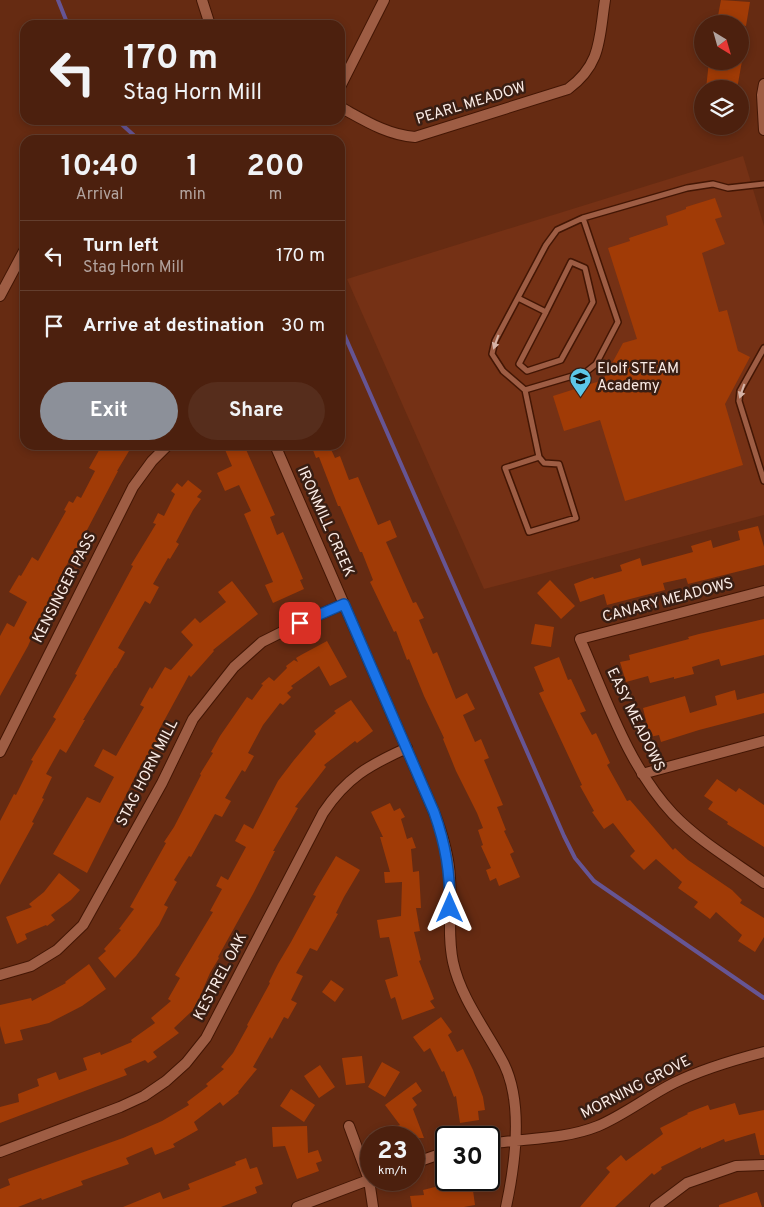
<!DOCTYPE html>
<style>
:root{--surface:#4c200e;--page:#562d1c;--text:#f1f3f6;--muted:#b2a39e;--line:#633e2e;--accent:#8c9099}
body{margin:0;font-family:Overpass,sans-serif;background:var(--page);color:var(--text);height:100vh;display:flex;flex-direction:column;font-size:19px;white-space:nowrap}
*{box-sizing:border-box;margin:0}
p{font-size:16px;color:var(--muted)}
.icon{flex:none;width:28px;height:28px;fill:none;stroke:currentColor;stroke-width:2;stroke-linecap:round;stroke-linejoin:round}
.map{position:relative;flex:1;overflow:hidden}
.details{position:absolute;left:20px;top:135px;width:325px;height:315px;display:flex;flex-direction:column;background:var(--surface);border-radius:15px;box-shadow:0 2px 8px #0003,0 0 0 1px var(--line)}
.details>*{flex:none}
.banner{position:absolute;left:20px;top:20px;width:325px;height:105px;border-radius:15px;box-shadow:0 2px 8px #0003,0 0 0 1px var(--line);background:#4c200e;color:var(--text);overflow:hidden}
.needle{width:32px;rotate:143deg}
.buttons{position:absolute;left:694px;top:15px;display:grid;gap:10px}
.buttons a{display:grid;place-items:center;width:55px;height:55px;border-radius:50%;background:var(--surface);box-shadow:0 2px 8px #0003,0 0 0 1px var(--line);font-size:25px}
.speed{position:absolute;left:360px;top:1126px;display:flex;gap:10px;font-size:25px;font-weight:700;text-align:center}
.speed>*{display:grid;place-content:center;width:65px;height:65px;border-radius:50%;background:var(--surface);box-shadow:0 2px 8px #0003,0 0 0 1px var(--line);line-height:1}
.speed small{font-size:12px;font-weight:400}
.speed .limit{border:2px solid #111;border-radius:8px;background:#fff;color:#111}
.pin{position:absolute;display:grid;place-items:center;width:42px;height:42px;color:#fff;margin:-21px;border-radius:10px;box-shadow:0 2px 8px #0006}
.me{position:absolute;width:55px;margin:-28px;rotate:0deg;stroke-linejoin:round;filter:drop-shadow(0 0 4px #0008)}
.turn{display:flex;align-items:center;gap:18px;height:105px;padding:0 20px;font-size:22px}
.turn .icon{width:65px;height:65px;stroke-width:2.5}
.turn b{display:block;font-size:35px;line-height:42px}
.eta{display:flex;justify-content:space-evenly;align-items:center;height:85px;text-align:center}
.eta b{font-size:30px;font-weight:700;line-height:35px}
.primary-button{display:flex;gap:10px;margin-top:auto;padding:10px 20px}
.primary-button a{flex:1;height:58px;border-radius:30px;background:var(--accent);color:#fff;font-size:20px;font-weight:700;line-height:58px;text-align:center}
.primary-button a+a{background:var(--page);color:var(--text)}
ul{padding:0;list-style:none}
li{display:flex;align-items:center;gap:15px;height:70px;padding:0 20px;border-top:1px solid var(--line)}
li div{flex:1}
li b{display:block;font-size:19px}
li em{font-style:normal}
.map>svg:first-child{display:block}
</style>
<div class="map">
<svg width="764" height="1207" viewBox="0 0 764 1207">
<rect width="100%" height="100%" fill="#662b12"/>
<path fill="#753115" d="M 743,156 L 764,226 L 764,515 L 484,589 L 347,279 Z"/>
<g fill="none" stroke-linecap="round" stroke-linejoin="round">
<path stroke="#665594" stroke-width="4" d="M 58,0 L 68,25
M 117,120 L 139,140
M 340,325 L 564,836 L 575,858 L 594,881 L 764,998"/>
</g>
<path fill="#a13b06" d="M 721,0 L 750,2 L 746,26 L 717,21 Z
M 709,61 L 742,61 L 737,89 L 706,89 Z
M 715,198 L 722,217 L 715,219 L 725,244 L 702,253 L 719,312 L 727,310 L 738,351 L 750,357 L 725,404 L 743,465 L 625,501 L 600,420 L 564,431 L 553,396 L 603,380 L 623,343 L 637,339 L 608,248 L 630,241 L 629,238 L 668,225 L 666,216 L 686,209 L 686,207 Z
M 102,445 L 119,445 L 129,451 L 117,471 L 118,471 L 87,530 L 59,578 L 62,580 L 42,614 L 28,646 L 0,696 L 0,636 L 7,623 L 14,627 L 27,602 L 9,592 L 19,575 L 21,576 L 32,557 L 38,561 L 66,511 L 64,510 L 69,501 L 73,503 L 77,496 L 81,498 L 95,471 L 89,468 Z
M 223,445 L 244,445 L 275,515 L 270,517 L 277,535 L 283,532 L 303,579 L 300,580 L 304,589 L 273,603 L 265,585 L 273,582 L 244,514 L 251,511 L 239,485 L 225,491 L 217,473 L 232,466 Z
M 311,445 L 329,445 L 335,458 L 340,456 L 349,480 L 358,477 L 378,525 L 390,520 L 397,537 L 386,542 L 413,603 L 416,602 L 424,618 L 419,620 L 433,654 L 437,652 L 456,699 L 467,693 L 475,709 L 463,715 L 475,742 L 481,739 L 489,758 L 484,760 L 503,805 L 497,807 L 506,830 L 504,831 L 514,852 L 510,854 L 520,877 L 499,886 L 496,878 L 490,881 L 486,870 L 491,868 L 481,846 L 483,845 L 478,830 L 483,828 L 477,813 L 456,771 L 443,739 L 444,738 L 424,696 L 409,659 L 407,660 L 396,631 L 394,632 L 370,582 L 373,580 L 362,552 L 360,552 L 340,506 L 338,506 L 319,457 L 316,458 Z
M 188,480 L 202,491 L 197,497 L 201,499 L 193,510 L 176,542 L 179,544 L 170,559 L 168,558 L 153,584 L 159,587 L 150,604 L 145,601 L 118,648 L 125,652 L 116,668 L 115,668 L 83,720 L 85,720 L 66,753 L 60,749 L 46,774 L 52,777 L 42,798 L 44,799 L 32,822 L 34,823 L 0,885 L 0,821 L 14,794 L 16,795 L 33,761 L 31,760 L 56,719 L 53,717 L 77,675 L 75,674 L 133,566 L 131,565 L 156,524 L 153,523 L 158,513 L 164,516 L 175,494 L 171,491 L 177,483 L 182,487 Z
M 758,526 L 764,547 L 764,565 L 688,584 L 686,578 L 663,583 L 665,590 L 607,605 L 604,594 L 580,602 L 574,584 L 593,577 L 594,579 L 622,571 L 620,565 L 640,558 L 642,566 L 693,552 L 691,546 L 711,540 L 713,548 L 740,540 L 738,531 Z
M 550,580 L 575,606 L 561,619 L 537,593 Z
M 232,581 L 258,614 L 213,650 L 214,651 L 191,677 L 189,675 L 159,730 L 163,731 L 145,764 L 142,763 L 87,873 L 53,854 L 87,797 L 100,803 L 114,777 L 94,766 L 103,749 L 116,756 L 144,707 L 140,705 L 150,687 L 152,689 L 165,667 L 171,670 L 193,645 L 181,632 L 195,618 L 200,623 L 226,602 L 218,592 Z
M 764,619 L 764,655 L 721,666 L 719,659 L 692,667 L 694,674 L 674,679 L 674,677 L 650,683 L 648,676 L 626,682 L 620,662 L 630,660 L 629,655 L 689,639 L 688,637 L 699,634 Z
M 535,624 L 554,627 L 551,647 L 531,644 Z
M 327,641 L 347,677 L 330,686 L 319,666 L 291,686 L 293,688 L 287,693 L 291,697 L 283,705 L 280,703 L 263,725 L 248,753 L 254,756 L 245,772 L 242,770 L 225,798 L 231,801 L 222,817 L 215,814 L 191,857 L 189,856 L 174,880 L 177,882 L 164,905 L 168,907 L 159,925 L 136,956 L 115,978 L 98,958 L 106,951 L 104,949 L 121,930 L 119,929 L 134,909 L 130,907 L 166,843 L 164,842 L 174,827 L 201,775 L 200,774 L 213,753 L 211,752 L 220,736 L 247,697 L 252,700 L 263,685 L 261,684 L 269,677 L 274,681 L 287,668 L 286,666 L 294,660 L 298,662 L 296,658 L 301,655 Z
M 559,657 L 568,680 L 571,679 L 586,711 L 580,713 L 592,735 L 596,733 L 610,763 L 607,765 L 627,801 L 630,800 L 673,850 L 675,848 L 688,860 L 732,890 L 742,900 L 740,903 L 764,918 L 764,937 L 755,952 L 738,941 L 742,935 L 716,912 L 710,919 L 694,907 L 698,902 L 678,888 L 682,882 L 656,859 L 644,870 L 630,856 L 635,851 L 613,823 L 604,829 L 592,812 L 594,811 L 580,786 L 582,785 L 539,693 L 544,691 L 534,667 Z
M 735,690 L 737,700 L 764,693 L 764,713 L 699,730 L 661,742 L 659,735 L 650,737 L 643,708 L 685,696 L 690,713 L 717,705 L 715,696 Z
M 351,700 L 373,731 L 357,743 L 355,741 L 324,765 L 326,767 L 295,807 L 298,808 L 273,851 L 275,851 L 253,894 L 218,957 L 219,958 L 210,973 L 197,1003 L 192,1011 L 174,1028 L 179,1033 L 153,1052 L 157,1057 L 148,1063 L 145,1060 L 124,1069 L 127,1075 L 0,1123 L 0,1107 L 19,1102 L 18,1094 L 39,1086 L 37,1079 L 56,1072 L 59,1080 L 87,1070 L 83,1058 L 100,1052 L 101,1055 L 132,1042 L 131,1040 L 155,1023 L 151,1018 L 171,1001 L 168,999 L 180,978 L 175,975 L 213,912 L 210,911 L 222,889 L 216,886 L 221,876 L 228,880 L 246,847 L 235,841 L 244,824 L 253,829 L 278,781 L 294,760 L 316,734 L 314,731 L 336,713 L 334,711 Z
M 717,779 L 736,792 L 739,788 L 764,805 L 764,847 L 727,824 L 728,822 L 708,809 L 713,802 L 704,796 Z
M 390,803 L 394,811 L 400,808 L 405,817 L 401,819 L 407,839 L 412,837 L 416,848 L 411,849 L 413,872 L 419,871 L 421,908 L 416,908 L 420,931 L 414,932 L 421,960 L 419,961 L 434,999 L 430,1001 L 435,1008 L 402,1020 L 395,997 L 391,999 L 385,980 L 398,976 L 389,937 L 380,938 L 377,920 L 401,916 L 402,882 L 385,883 L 384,872 L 390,872 L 380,837 L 383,837 L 371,812 Z
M 336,856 L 360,870 L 344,897 L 336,913 L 338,914 L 317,951 L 310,948 L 296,973 L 303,976 L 291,1000 L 297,1003 L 288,1019 L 284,1017 L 272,1039 L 270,1037 L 253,1067 L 257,1069 L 238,1092 L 239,1093 L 223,1106 L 220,1102 L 194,1122 L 198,1130 L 173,1144 L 175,1147 L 155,1155 L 152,1147 L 126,1158 L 129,1164 L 81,1181 L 83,1185 L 42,1200 L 41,1198 L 18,1207 L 0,1207 L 0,1189 L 10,1185 L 8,1179 L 123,1138 L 162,1121 L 189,1105 L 187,1102 L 208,1086 L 206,1084 L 224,1069 L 221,1067 L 233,1053 L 248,1026 L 247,1025 L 252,1016 L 270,983 L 269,982 L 278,964 L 291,942 L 316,896 L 313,895 L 318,886 Z
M 59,873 L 80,890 L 71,900 L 51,915 L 55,920 L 47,926 L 46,925 L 25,934 L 27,939 L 17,944 L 6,917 L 32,907 L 29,904 L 44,892 Z
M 89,964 L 106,989 L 82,1006 L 49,1023 L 20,1030 L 23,1040 L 5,1044 L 0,1026 L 0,1005 L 31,998 L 32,1001 L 66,983 L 65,982 Z
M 331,980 L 344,989 L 335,1002 L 322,992 Z
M 441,1017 L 452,1032 L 448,1035 L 457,1052 L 463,1049 L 473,1070 L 483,1097 L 485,1110 L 478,1111 L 479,1120 L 460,1123 L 456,1096 L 454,1097 L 444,1071 L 442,1072 L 430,1048 L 424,1052 L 413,1037 Z
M 362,1056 L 365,1083 L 346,1085 L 342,1058 Z
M 382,1062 L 400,1072 L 385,1097 L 368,1087 Z
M 320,1065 L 335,1087 L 319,1098 L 304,1076 Z
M 416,1082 L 422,1091 L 412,1098 L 417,1105 L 413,1109 L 424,1138 L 398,1138 L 394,1127 L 400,1125 L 385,1105 Z
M 291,1089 L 315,1105 L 304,1122 L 280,1106 Z
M 735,1103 L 739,1115 L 764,1110 L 764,1155 L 760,1155 L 755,1133 L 725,1142 L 724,1139 L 701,1149 L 701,1147 L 661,1167 L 662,1169 L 654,1175 L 652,1173 L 615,1207 L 580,1207 L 610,1172 L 606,1168 L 621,1155 L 626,1161 L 663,1134 L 660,1128 L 688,1114 L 687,1113 L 708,1105 L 710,1110 Z
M 307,1126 L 308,1153 L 318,1150 L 322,1161 L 316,1163 L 319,1171 L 297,1179 L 285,1146 L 273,1147 L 272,1127 Z
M 246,1158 L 250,1169 L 257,1167 L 263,1184 L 255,1187 L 257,1193 L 221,1207 L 123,1207 L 160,1192 L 163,1199 L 190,1189 L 188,1184 L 236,1165 L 235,1162 Z
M 451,1180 L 463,1180 L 463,1185 L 472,1183 L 475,1205 L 464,1207 L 412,1207 L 410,1196 L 424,1195 L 423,1190 L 451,1183 Z
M 757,1192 L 762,1207 L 719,1207 L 719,1205 Z"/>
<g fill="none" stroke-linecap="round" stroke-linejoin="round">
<defs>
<path id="lane" d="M 583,218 L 618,322 L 596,364 L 586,372 L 525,390 L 503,371 L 492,354 L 495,341 L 546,245 L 557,230 L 583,218 L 687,188 L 713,184 L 728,188 L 764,184
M 518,298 L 546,312 L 571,262 L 585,268 L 593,302 L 561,360 L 527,371 L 519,364 L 546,312
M 764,348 L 740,391 L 739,401 L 764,481
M 525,390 L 539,457 L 505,468 L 529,532 L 576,518 L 559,464 L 544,463 L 539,457"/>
<path id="street" d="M 202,0 L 210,25
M 764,84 L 762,95 L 764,130
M 340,87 L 384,0
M 340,107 C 364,120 387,135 415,137 L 568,89 C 602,64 599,38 605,0
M 0,296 L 25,249
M 275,445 L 434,812 C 442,833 449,855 450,878 C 452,906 447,934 453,962 C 461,999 487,1031 504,1064 C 524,1105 515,1165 506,1207
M 764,591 L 580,639 C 606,698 628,766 673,814 C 699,841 733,861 764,883
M 0,752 L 133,487 L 152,461 L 168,445
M 642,774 L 764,741
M 0,975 L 31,966 L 57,950 L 83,925 L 162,783 L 193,719 L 234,667 L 262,642 L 300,623 L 344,604
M 349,1126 L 369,1180 L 373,1207
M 489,1144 C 525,1138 563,1140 598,1126 C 624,1115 648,1096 674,1083 C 702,1069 733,1060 764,1052
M 0,1152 L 120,1107 L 144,1096 L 166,1081 L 186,1063 L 206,1038 L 323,813 C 346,778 369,765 407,748
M 414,1163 L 446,1152
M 297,1207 L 371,1179
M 655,1207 L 687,1183 L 736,1166 L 764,1165"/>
</defs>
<use href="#lane" stroke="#431604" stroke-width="8"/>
<use href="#street" stroke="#431604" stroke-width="12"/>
<use href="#lane" stroke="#9e5d44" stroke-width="5"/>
<use href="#street" stroke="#9e5d44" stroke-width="10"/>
</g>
<defs><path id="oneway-solid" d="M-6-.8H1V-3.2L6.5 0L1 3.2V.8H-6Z" transform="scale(1.25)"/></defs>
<g fill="#d5b2a5">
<use href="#oneway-solid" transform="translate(496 342) rotate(110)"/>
<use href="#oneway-solid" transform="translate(742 391) rotate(109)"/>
</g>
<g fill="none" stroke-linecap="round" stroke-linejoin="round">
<defs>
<path id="route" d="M 300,623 L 344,604 L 434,812 C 446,846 450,872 450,908"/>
</defs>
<use href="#route" stroke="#114b97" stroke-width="12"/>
<use href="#route" stroke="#1a73e8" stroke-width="9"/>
</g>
<defs>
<symbol id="school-pin" viewBox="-11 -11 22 30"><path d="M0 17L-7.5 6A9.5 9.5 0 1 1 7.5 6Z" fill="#5dc7e8" stroke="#391e13"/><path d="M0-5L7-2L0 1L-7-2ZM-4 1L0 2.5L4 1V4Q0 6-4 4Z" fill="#111"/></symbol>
</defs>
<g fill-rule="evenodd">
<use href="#school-pin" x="568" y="366" width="25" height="34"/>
</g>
<g text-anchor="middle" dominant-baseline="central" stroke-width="5" stroke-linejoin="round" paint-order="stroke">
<g font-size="15" fill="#faebe5" stroke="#391e13">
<text transform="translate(471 104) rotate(-17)">PEARL MEADOW</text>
<text transform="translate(325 522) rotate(66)">IRONMILL CREEK</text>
<text transform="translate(65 588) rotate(-63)">KENSINGER PASS</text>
<text transform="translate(668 601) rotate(-15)">CANARY MEADOWS</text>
<text transform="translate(635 720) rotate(64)">EASY MEADOWS</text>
<text transform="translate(148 773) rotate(-63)">STAG HORN MILL</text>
<text transform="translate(221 977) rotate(-62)">KESTREL OAK</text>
<text transform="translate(636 1088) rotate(-27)">MORNING GROVE</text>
</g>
<g font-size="15" fill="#faebe5" stroke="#391e13" text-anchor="start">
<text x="597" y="369">Elolf STEAM<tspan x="597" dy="17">Academy</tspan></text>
</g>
</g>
</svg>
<div class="buttons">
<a><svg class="needle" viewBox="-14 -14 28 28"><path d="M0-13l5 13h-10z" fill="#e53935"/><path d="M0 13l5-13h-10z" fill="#b2a39e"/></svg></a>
<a><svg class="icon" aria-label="layers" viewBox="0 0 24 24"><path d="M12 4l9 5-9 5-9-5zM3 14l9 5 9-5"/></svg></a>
</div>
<div class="speed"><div>23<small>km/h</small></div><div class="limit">30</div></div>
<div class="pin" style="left:300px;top:623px;background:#d93025"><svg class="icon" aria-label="arrive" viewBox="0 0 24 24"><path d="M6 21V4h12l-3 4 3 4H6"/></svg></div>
<svg class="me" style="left:450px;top:908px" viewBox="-20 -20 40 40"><path d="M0-17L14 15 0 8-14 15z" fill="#1a73e8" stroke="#fff" stroke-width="4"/></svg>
<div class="banner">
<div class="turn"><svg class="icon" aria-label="left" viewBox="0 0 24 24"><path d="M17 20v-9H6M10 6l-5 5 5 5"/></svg><div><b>170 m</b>Stag Horn Mill</div></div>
</div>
<section class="details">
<div class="eta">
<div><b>10:40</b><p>Arrival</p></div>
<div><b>1</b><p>min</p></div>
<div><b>200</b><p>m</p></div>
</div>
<ul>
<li><svg class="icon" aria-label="left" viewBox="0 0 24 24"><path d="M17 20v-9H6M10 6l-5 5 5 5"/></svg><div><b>Turn left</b><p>Stag Horn Mill</p></div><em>170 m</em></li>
<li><svg class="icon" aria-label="arrive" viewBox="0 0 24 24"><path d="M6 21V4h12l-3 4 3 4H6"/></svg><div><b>Arrive at destination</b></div><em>30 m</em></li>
</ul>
<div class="primary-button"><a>Exit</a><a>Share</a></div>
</section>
</div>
